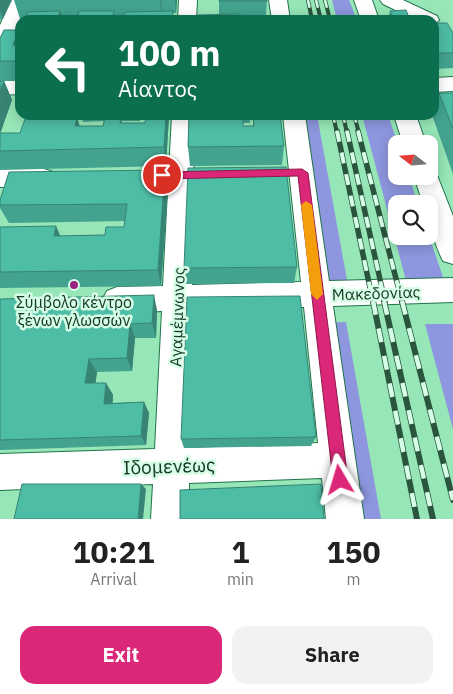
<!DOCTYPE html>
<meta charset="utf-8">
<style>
:root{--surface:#fff;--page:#f2f2f2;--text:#222;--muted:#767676;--accent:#db2777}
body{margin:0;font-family:"IBM Plex Sans",sans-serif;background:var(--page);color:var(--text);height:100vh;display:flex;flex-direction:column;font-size:19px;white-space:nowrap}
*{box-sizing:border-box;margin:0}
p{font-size:16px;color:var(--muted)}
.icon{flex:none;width:28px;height:28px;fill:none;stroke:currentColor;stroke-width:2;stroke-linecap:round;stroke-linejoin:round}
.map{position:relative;height:519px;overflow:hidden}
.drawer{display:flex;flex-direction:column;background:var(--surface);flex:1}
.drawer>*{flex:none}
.top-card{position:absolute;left:15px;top:15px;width:424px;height:105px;border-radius:15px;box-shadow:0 2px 12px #0003;background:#0b6e4f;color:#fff;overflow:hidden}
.needle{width:32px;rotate:287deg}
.tools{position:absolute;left:388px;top:135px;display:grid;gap:10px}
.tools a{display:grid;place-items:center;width:50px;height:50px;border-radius:10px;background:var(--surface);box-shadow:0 2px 12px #0003;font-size:25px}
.pin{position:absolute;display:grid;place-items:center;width:42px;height:42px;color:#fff;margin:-21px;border:2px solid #fff;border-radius:50%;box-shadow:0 1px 5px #0007}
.me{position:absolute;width:55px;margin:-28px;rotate:353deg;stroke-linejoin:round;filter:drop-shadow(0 0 4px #0008)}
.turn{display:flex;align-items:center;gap:18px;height:105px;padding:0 20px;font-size:22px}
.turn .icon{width:65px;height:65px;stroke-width:2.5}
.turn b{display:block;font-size:35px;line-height:42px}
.eta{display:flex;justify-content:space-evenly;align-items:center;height:85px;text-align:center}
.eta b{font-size:30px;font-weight:800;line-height:35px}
.cta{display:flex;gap:10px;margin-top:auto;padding:10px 20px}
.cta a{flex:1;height:58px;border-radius:15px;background:var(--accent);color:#fff;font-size:20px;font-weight:800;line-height:58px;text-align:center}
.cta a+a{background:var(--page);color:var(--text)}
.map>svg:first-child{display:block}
</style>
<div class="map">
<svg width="453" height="519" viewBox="0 0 453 519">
<rect width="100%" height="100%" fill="#96e6b7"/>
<path fill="#8d96de" d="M 332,0 L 349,0 L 357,20 L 337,20 Z
M 296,115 L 317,115 L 349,291 L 320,291 Z
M 362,115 L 388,115 L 398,144 L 396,176 L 409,176 L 418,204 L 396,204 L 396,236 L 429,236 L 446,286 L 408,288 Z
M 346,322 L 381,519 L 350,519 L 324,323 Z
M 425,324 L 453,324 L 453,429 Z"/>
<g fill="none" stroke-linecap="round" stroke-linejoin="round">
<defs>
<path id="minor" d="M 11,0 L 29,0 L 10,47 L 7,51 L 0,53 L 0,25 Z
M 179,0 L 197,0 L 196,20 L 178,20 Z
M 269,0 L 287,0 L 290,20 L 272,20 Z
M 354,0 L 372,0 L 379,20 L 361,20 Z
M 380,0 L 403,0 L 437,16 L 439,20 L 434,25 L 434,20 L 416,20 L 383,4 Z
M 453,77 L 453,91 L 434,92 L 434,78 Z
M 20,80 L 20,94 L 0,95 L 0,81 Z
M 172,115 L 194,115 L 192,285 L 301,282 L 283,115 L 305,115 L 329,281 L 453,278 L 453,302 L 333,306 L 364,519 L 326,519 L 322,478 L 189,483 L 189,519 L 151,519 L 153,484 L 0,490 L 0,454 L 155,449 L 162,311 L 117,313 L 107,309 L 102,300 L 107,291 L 117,287 L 163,286 ZM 304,307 L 318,443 L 190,448 L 191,310 Z
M 394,115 L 416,115 L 426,144 L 403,144 Z
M 429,168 L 435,170 L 453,216 L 453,264 L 443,261 C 434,243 429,224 429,204 L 423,204 L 414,176 L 429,176 Z
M 0,169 L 44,169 L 53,172 L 56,178 L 53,184 L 44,187 L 0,187 Z"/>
</defs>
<use href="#minor" stroke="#20744b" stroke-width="2"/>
<use href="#minor" fill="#fff" fill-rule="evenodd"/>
<defs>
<path id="rail-far2" d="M 308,0 L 312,20
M 316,0 L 321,20
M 325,0 L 330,20
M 333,115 L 337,133
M 343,115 L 347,133
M 354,115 L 359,133"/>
<path id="rail-far1" d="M 337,131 L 373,302
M 347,131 L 385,302
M 358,131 L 402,302"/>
<path id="rail" d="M 373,301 L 417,519
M 384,301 L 433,519
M 402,301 L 453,500"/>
</defs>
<use href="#rail-far2" stroke="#2a543d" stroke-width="4"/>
<use href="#rail-far1" stroke="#2a543d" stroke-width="5.5"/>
<use href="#rail" stroke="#2a543d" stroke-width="6"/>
<use href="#rail-far2" stroke="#d6fde5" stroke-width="2.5" stroke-dasharray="8" stroke-linecap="butt"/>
<use href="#rail-far1" stroke="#d6fde5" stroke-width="4" stroke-dasharray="11" stroke-linecap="butt"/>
<use href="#rail" stroke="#d6fde5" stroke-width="4.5" stroke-dasharray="14" stroke-linecap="butt"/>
</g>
<path fill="#43a38f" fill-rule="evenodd" d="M 0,0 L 3,19 L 0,20 Z
M 14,0 L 177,0 L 176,13 L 77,18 L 62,19 L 63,20 L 24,20 L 25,19 L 20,19 Z
M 219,0 L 267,0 L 266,16 L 240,17 L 219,14 Z
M 390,11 L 410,20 L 388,20 Z
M 434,23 L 453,33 L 453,68 L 434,69 Z
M 20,30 L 20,81 L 4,81 L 12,100 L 0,133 L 20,133 L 30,118 L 29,115 L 141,115 L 140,121 L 122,121 L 122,123 L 145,123 L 169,115 L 166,166 L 0,170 L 0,38 ZM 81,116 L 83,122 L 104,121 L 103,126 L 80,126 L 77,118 L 50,118 L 51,117 Z
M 439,93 L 453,93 L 453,174 L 432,115 L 434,115 L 434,105 Z
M 189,115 L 250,115 L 250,123 L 243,123 L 243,126 L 253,126 L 253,115 L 284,146 L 282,165 L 190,166 L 188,147 Z
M 168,188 L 161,286 L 0,288 L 0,227 L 60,236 L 105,235 L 124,227 L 125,221 L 9,223 L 0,208 L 0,200 Z
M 297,267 L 294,283 L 186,284 L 184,268 Z
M 0,299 L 157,310 L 156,338 L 135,338 L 132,371 L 97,372 L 95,383 L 106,383 L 113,395 L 113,403 L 144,402 L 149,413 L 146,445 L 0,450 Z
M 316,437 L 311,446 L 184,448 L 181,439 Z"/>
<path fill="#378474" d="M 0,0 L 12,0 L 3,19 L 0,11 Z
M 160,0 L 161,0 L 162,13 L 162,18 Z
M 175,0 L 177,0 L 176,13 Z
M 60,11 L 63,20 L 57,20 Z
M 16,37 L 20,48 L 13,45 Z
M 4,81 L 12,100 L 0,134 L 0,91 Z
M 45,115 L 50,115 L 51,117 L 49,124 Z
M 166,115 L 169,115 L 166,166 L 164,147 Z
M 77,118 L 83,137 L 75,126 Z
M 165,170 L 168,188 L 161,286 L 158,270 Z
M 56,226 L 64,244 L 54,236 Z
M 154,295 L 157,310 L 156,338 L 152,323 Z
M 130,324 L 135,338 L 132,371 L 127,358 Z
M 89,359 L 97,372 L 94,395 L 85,383 Z
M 106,383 L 113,395 L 111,415 L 104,404 Z
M 144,402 L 149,413 L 146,445 L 141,436 Z
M 141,484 L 146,489 L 143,519 L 138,519 Z"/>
<path fill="#4ebda6" stroke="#378474" d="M 219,0 L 267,0 L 267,1 L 219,1 Z
M 406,10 L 410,20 L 394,20 L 390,11 Z
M 60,11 L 57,20 L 24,20 L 28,12 Z
M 79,11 L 114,11 L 113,16 L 124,16 L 125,12 L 173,11 L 172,20 L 77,20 Z
M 240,14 L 240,20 L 197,20 L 197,15 Z
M 434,23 L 447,23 L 453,33 L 453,53 L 434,53 Z
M 4,30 L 20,30 L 20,37 L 16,37 L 13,45 L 20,45 L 20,61 L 0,61 L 0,38 Z
M 0,81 L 4,81 L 0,91 Z
M 439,93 L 453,93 L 453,129 Z
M 146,115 L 166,115 L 164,147 L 0,151 L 0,133 L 20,133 L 25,119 L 77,118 L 75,126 L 103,126 L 105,117 L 121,117 L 120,123 L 145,123 Z
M 189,115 L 243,115 L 243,126 L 254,126 L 253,115 L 280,115 L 284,146 L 188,147 Z
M 286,167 L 297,267 L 184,268 L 188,168 Z
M 165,170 L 158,270 L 0,272 L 0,227 L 56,226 L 54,236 L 105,235 L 106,227 L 124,227 L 127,204 L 0,205 L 0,200 L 9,172 Z
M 154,295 L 152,323 L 130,324 L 127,358 L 89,359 L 85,383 L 106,383 L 104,404 L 144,402 L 141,436 L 0,440 L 0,299 Z
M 300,296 L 316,437 L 181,439 L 187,297 Z
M 22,484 L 141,484 L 138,519 L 14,519 Z
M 321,484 L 324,519 L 180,519 L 180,490 Z"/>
<path fill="#db2777" stroke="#8e194d" d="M 302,169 L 308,173 L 348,480 L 345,485 L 340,487 L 335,485 L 333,480 L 298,176 L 162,179 L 157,175 L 162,172 Z"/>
<path fill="#f59e0b" d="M 306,201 L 312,205 L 323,294 L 317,300 L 311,294 L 301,205 Z"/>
<circle fill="#982480" stroke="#d6fde5" stroke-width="2" cx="74" cy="285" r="5"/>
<g text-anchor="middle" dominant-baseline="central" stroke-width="5" stroke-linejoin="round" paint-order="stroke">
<g font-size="16" fill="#143624" stroke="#d6fde5">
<text transform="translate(376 293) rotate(-2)">Μακεδονίας</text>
<text transform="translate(177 317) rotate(-88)">Αγαμέμνωνος</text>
</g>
<g font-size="16" fill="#143624" stroke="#d6fde5">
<text x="74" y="302">Σύμβολο κέντρο<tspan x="74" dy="18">ξένων γλωσσών</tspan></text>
</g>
<g font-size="19" fill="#143624" stroke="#d6fde5">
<text transform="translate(169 466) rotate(-2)">Ιδομενέως</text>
</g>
</g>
</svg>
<div class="tools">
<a><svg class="needle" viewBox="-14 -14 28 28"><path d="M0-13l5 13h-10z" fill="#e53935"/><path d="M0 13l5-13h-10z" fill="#767676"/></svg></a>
<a><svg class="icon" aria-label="search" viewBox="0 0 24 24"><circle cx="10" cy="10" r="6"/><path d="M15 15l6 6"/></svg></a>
</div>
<div class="pin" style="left:162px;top:175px;background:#d93025"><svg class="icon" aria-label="arrive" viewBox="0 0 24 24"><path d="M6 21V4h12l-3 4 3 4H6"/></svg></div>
<svg class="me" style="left:340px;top:480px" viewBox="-20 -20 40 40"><path d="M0-17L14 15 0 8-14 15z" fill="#db2777" stroke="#fff" stroke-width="4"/></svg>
<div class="top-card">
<div class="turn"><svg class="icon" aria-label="left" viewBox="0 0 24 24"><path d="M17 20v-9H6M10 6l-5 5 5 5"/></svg><div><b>100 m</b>Αίαντος</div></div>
</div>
</div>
<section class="drawer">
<div class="eta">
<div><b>10:21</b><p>Arrival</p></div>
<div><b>1</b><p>min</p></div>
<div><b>150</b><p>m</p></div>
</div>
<div class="cta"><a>Exit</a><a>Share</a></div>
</section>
